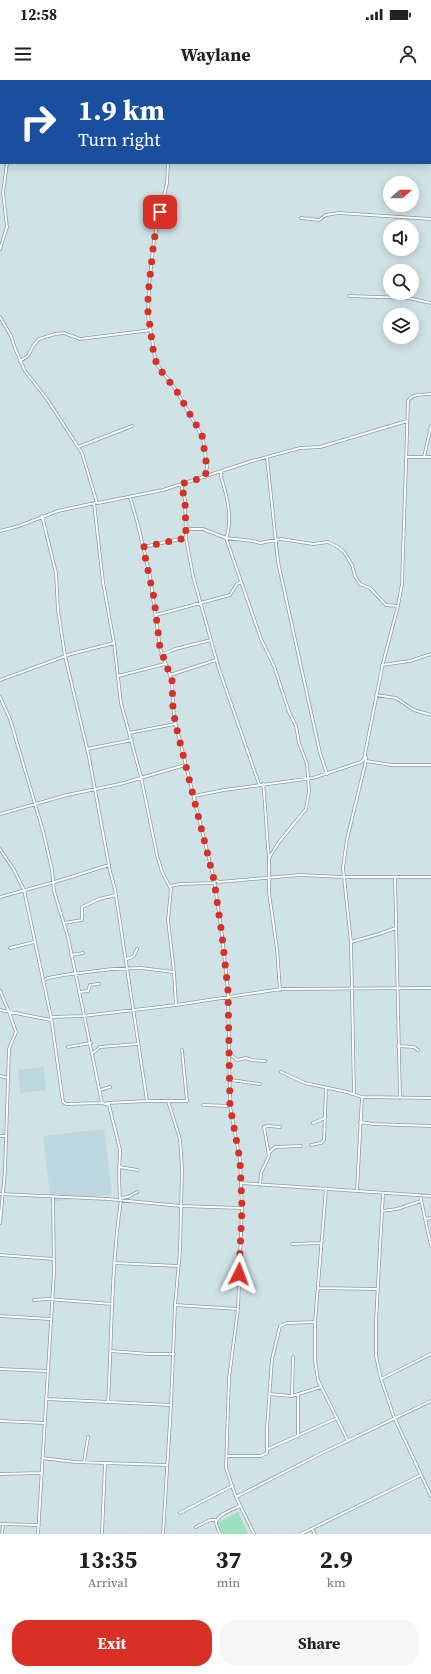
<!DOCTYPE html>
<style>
:root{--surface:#fff;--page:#f6f6f6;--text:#202124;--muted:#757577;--accent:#d93025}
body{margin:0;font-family:"Source Serif 4",serif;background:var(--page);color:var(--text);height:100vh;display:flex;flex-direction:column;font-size:15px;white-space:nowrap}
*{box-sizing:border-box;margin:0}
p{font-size:13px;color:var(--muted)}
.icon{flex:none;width:22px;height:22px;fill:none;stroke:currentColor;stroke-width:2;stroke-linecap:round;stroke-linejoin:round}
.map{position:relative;height:1454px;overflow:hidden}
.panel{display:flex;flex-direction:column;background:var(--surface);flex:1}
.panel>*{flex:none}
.hud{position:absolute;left:0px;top:0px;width:431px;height:84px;box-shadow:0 2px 10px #0003;background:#1a4fa0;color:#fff;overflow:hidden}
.needle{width:26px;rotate:69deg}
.fabs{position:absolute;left:383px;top:96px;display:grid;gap:8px}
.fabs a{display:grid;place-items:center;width:36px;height:36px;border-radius:50%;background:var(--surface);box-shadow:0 2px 10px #0003;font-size:20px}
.pin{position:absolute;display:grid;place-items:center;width:34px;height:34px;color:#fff;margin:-17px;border-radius:8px;box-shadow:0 2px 6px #0006}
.me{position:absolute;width:44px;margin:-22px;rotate:3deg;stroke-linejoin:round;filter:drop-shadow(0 0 3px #0008)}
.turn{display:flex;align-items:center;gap:14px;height:84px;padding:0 12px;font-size:18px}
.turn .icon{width:52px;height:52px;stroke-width:2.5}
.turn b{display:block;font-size:28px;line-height:34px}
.eta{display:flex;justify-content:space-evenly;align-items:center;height:68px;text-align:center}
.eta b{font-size:24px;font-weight:700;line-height:28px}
.action{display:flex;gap:8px;margin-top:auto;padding:8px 12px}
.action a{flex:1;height:46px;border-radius:16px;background:var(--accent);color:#fff;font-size:16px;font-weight:700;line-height:46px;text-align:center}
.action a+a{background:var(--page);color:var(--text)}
.status{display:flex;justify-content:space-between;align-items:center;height:28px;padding:0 20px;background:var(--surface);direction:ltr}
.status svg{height:11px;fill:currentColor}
header{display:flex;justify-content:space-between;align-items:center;height:52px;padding:0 12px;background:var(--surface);font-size:18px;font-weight:700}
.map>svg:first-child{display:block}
</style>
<div class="status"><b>12:58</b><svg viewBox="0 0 49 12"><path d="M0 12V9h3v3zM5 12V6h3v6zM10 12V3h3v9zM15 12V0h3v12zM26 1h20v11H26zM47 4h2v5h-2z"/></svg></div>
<header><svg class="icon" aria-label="menu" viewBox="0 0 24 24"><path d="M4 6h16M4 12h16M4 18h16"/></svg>Waylane<svg class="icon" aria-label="person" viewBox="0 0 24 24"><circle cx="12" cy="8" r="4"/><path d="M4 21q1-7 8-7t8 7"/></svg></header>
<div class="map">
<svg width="431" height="1454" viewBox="0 0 431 1454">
<rect width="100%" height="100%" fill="#cfe2e6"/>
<path fill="#bcd8de" d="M 44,987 L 46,1010 L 20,1013 L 18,990 Z
M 104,1049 L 112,1114 L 51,1122 L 43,1056 Z"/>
<path fill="#9de0bf" d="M 238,1432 L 248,1454 L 223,1454 L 217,1443 Z"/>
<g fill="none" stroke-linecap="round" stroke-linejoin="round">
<defs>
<path id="minor" d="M 26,1 L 26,0
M 188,1 L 189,0
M 0,16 L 1,16
M 168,83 L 167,103 L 154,160 L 149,206 L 148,236 L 156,283 L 176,310 L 203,358 L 207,387 L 205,397
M 301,138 L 319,140 L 326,135 L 339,133 L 431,139
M 0,169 L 7,147 L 3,113 L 7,83
M 349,216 L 408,218 L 431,223
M 0,237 L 11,256 L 15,268 L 25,291 L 47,319 L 82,373 L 97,423 L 98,423 L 163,410 L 252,381 L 300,368 L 320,367 L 407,341
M 20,281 L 28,276 L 33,266 L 39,259 L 55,254 L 64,253 L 80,259 L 151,250
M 78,367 L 132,346
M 407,377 L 431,377
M 424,377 L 431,346
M 267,378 L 278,482 L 320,673 L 327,694
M 221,392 L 221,397 C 227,415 233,440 226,458 L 261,559 L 274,586 L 289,632 L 296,646 L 299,663 L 307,684 L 309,711 L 306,729 L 279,762 L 269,778 L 269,813 L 277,869 L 280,910
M 181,404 L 185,420 L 186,458 L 193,496 L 219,589 L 259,704
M 130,417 L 137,441 L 150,496 L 160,568 L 172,601 L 174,637 L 214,799 L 222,855 L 228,911 L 230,1026 L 240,1080 L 242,1128 L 238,1229 L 229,1298 L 226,1388 L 236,1417 L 254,1454
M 42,436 L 56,493 L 58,530 L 65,576 L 89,677 L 110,791 L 115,809 L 147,1021
M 185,449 L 203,449 L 226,458 L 253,461 L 260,463 L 281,459 L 313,464 L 328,462 L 338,467 L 344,472 L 352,485 L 355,496 L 360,504 L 370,508 L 386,525 L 398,526
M 0,451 L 19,446 L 58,431 L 95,423
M 143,467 L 185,458
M 156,535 L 230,515 L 237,504 L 241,502
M 161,575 L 175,569 L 211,560
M 382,585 L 410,581 L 431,574
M 170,595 L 216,580
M 118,596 L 165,584
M 0,600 L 71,574 L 114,563
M 376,615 L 396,618 L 414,630 L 431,635
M 0,617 L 10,639 L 43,751 L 52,790 L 54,811 L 68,857 L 102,1023
M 129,653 L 175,644
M 87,669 L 132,660
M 366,681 L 392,685 L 431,685
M 263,704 C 266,728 266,752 269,776
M 194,716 L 224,710 L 313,698 L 361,682 L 364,679 L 383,583 L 398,526 L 402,504 L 408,321 C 412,313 423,315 431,314
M 0,734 L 67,715 L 120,704 L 185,685
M 0,769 L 14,790 L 24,810 L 51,937 L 63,1022 L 66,1024 L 102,1023 L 109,1025 L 120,1070 L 119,1096 L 120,1120
M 395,797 L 400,1017
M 214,799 L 219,802 L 300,795 L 343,797 L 431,797
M 170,806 L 180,804 L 214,803
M 0,817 L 58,801 L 109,785
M 64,843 L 82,840 L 82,827 L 99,819 L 116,815
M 351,862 L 379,854 L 396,848
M 10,868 L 34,862
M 71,875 L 83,873
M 127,879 L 134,876 L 137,869
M 174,892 L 176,925
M 43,901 L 48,898 L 64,895 L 112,889 L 141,888 L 174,892 L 168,840 L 171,809 L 162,792 L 157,775 L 141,697 L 121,623 L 114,563 L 103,502 L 94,423
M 0,911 L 9,932 L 16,952 L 9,969 L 5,1091 L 0,1143
M 79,912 L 88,911 L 90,905 L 99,904
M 0,930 L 51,940
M 51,937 L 83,936 L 176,925 L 281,909 L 431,908
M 398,966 L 414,967 L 418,970
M 68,967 L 91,963
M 93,973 L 100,967 L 137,964
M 230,974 L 237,980 L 246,978 L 252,980 L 265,981
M 281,992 L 305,1003 L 347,1012 L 362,1017 L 431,1018
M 0,996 L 8,998
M 231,1000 L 260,1004
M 100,1010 L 110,1007
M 354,1014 L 351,862 L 343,788 L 347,759 L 365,685 L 366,677
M 107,1023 L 147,1021 L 187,1021 L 182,970
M 203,1025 L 230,1026
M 360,1042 L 373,1044 L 431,1046
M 313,1043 L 325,1038
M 0,1056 L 6,1056
M 311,1065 L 321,1063 L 324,1060 L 326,1008
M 269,1073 L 275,1067 L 301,1066
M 119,1087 L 138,1090
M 241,1103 L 431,1116
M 260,1105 L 261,1093 L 269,1076 L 264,1047 L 268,1046 L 280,1047
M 326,1108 L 315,1242 L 315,1281 L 318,1300 L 348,1361
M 357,1110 L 362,1017
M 383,1113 L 376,1241 L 376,1276 L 381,1299 L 394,1337 L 431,1416
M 0,1114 L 108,1119 L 181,1126 L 242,1128
M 420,1115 L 431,1166
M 120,1118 L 128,1117 L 137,1112
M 382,1131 L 397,1129 L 421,1121
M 425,1139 L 431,1138
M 292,1164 L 321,1163
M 0,1175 L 54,1179
M 115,1183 L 178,1186
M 318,1208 L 377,1209
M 34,1220 L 47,1219 L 112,1224
M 175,1225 L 238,1229
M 0,1236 L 50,1239
M 111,1271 L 149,1274 L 174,1274
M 0,1289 L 47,1291
M 381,1299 L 431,1274
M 269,1314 L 292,1316 L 321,1307
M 298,1315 L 298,1357
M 292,1316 L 293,1277
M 47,1319 L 171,1325
M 108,1322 C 112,1255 111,1187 121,1120
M 0,1341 L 45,1343
M 268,1369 L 337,1338
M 227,1376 L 261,1376 L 267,1373 L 267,1348 L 272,1279 L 280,1246 L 287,1243 L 315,1242
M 42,1378 L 75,1382 L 167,1385
M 84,1382 L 88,1357
M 0,1394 L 42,1393
M 236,1417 L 320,1374 L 431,1321
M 180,1433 L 232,1406
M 0,1444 L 39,1445
M 196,1447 L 210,1440 L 217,1440
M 312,1449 L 315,1454
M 2,1454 L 3,1444
M 38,1454 L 54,1192 L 53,1116
M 102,1454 L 105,1383
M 163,1454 L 171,1325 L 175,1225 L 180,1171 L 182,1088 L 180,1059 L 168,1021
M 220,1454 C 219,1451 216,1445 216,1442 C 218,1434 234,1429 240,1426
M 301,1454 L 421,1395"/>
</defs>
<use href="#minor" stroke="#8a9ca0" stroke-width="3.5"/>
<use href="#minor" stroke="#fff" stroke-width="2"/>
</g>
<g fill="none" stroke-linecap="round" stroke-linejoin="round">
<path stroke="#d93025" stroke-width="7" stroke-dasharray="0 12.6" d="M 160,132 L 154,160 L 148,215 L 148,232 L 154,276 L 158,287 L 176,310 L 202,355 L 207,388 L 205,397 L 181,404 L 185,420 L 186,458 L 143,467 L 154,518 L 160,568 L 172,600 L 173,630 L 177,650 L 214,800 L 222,855 L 228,911 L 230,1026 L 240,1080 L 242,1128 L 239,1194"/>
</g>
</svg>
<div class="fabs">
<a><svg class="needle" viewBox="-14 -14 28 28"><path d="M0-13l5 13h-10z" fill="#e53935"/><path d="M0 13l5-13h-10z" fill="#757577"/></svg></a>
<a><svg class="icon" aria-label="sound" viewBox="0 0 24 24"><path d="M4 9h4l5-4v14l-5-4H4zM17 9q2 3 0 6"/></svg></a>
<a><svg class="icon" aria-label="search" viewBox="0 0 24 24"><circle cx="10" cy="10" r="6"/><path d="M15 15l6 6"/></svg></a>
<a><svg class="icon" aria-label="layers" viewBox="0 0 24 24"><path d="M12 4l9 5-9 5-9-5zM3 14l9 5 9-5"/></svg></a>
</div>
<div class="pin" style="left:160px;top:132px;background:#d93025"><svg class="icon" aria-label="arrive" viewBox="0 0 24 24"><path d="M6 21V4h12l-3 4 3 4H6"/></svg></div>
<svg class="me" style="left:239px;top:1194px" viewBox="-20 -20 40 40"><path d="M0-17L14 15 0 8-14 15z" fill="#d93025" stroke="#fff" stroke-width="4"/></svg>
<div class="hud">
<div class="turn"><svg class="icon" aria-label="right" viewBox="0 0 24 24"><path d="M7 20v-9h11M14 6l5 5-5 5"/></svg><div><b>1.9 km</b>Turn right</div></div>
</div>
</div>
<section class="panel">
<div class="eta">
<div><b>13:35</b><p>Arrival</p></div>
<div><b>37</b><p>min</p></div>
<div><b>2.9</b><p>km</p></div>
</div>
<div class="action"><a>Exit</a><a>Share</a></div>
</section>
